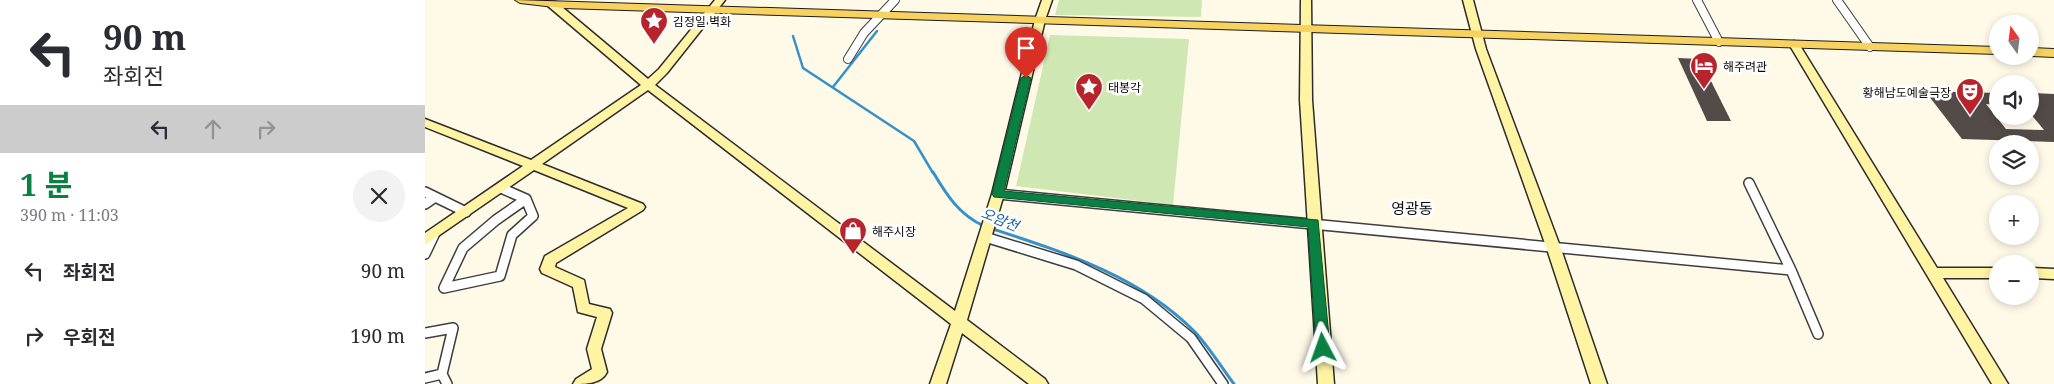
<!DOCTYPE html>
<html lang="ko">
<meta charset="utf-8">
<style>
:root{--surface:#fff;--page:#f2f2f3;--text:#2b2b33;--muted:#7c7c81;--accent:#0b8043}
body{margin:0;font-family:"Noto Serif","Noto Sans KR",serif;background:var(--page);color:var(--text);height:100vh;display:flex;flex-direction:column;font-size:19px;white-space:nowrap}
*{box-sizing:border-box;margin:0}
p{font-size:16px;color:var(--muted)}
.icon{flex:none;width:28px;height:28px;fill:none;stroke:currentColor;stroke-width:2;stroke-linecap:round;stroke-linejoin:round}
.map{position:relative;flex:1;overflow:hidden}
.side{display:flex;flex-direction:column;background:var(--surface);width:425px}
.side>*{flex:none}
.top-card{background:#fff;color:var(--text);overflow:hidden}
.needle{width:32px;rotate:346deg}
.buttons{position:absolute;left:1564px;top:15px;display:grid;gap:10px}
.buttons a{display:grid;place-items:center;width:50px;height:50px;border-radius:50%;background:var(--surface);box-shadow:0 2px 8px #0003;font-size:25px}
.pin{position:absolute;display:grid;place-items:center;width:42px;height:42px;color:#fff;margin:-51px -21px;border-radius:50% 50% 50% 0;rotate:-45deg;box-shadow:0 0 5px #0007}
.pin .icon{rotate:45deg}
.me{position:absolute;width:55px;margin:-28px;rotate:356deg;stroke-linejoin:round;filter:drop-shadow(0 0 4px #0008)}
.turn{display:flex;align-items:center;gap:18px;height:105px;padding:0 20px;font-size:22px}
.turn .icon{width:65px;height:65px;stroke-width:2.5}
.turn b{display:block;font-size:35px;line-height:42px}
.lanes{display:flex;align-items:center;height:48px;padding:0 20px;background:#0003;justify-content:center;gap:25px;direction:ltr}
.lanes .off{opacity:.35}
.round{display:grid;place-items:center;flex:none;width:52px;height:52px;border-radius:26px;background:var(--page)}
.head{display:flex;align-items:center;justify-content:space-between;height:85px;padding:0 20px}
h1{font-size:30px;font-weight:700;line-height:38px;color:var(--accent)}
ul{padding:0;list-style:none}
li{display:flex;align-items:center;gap:15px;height:65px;padding:0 20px}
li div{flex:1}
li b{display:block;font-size:19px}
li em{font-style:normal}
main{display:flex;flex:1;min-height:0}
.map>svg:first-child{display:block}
</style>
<main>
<section class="side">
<div class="top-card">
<div class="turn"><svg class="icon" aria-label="left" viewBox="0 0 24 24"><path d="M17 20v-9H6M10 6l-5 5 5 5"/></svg><div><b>90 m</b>좌회전</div></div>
<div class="lanes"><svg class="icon" aria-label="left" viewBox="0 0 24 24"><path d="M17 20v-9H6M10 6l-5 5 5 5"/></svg><svg class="icon off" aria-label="ahead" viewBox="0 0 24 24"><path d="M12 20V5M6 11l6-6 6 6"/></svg><svg class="icon off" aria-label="right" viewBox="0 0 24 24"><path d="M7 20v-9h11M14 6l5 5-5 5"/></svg></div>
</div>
<div class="head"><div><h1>1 분</h1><p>390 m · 11:03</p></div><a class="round"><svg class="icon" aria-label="close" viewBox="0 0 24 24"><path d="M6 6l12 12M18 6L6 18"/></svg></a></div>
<ul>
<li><svg class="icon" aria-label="left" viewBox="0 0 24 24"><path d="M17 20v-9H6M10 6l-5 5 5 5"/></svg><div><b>좌회전</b></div><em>90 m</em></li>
<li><svg class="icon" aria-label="right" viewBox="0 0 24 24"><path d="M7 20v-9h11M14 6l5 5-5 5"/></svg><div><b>우회전</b></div><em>190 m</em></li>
</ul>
</section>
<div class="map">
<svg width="1629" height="384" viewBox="0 0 1629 384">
<rect width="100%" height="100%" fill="#fffae8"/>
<path fill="#cfe8b3" d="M 634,0 L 777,0 L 776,17 L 630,15 Z
M 625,35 L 764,39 L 748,205 L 591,186 Z"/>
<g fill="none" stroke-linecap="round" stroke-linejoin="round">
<path stroke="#3591cc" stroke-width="2.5" d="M 368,36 L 378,68 L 489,141 L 508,173
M 408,87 L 452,31"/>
<path stroke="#3591cc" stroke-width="3" d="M 508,172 C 521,194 534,215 559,226
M 565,228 C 638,252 715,276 770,332 C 785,348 796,367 809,384"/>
</g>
<path fill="#534b47" d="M 1253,58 L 1275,59 L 1306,121 L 1282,121 Z
M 1500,91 L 1572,93 L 1572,105 L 1561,104 L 1581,129 L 1619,130 L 1605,113 L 1605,93 L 1629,94 L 1629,142 L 1537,139 Z"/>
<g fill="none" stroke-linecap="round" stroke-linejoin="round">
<defs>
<path id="street-far1" d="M 1272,0 L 1294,42
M 1412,0 L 1445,47
M 423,59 L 439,33 L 470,0"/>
<path id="street" d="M 1324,183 L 1366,270 L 1393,334
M 76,188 L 101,199
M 0,192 L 41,212
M 573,194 L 1366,270
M 101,199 L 108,216 L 87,235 L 75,276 L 19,288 L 38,248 L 71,220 Z
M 0,204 L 10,197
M 560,237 L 651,265 L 719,299 L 766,338 L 798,384
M 0,254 L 10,233
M 0,333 L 28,328 L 17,374
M 0,378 L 17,374 L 22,384"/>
<path id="secondary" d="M 290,0 L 300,0 L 242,73 L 230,85 L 530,311 L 567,194 L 610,20 L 617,0 L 627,0 L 620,20 L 579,194 L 542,320 L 620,379 L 623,384 L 604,384 L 537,333 L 521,384 L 505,384 L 526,324 L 223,90 L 117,164 L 218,204 L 220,207 L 218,210 L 131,263 L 130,267 L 159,280 L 164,304 L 185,309 L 187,313 L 176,349 L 182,372 C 176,384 161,384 148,384 L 151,379 L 167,369 L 162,349 L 172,317 L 153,312 L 148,287 L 117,273 L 115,269 L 120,256 L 203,208 L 109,170 L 0,245 L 0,233 L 98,166 L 0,127 L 0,119 L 106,160 L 216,85 L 123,6 L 123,2 L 131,2 L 223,79 L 234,69 Z
M 876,0 L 886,0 L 887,100 L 909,384 L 893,384 L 875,100 Z
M 1038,0 L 1048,0 L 1061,49 L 1136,249 L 1182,384 L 1166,384 L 1122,249 L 1051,49 Z
M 1369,41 L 1374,44 L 1512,268 L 1572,268 L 1572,278 L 1518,278 L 1583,384 L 1567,384 L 1364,44 Z
M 1605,268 L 1629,269 L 1629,279 L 1605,278 Z"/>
<path id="primary" d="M 90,0 L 1572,47 L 1572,54 L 138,8 L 95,3 Z
M 1605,48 L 1629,49 L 1629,57 L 1605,56 Z"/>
</defs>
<use href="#street-far1" stroke="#3d3d3d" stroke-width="10"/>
<use href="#street" stroke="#3d3d3d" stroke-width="12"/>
<use href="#secondary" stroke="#2c2c2c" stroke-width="3"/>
<use href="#primary" stroke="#1b1b1b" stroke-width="2"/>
<use href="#street-far1" stroke="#fff" stroke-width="8"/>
<use href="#street" stroke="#fff" stroke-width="9"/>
<use href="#secondary" fill="#fff4a3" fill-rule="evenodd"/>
<use href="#primary" fill="#f8d25f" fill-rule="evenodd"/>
</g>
<path fill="#0b8043" stroke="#07532c" d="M 601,75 L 606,78 L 579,191 L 893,220 L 905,348 L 903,352 L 898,354 L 893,352 L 891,348 L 883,227 L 569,197 L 567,194 L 596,78 Z"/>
<defs>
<symbol id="sight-pin" viewBox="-11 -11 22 30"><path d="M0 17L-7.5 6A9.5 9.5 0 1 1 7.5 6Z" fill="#b8242c" stroke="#fff"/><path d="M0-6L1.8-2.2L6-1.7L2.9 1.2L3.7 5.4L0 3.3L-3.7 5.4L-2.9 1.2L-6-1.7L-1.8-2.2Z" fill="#fff"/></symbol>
<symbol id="hotel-pin" viewBox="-11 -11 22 30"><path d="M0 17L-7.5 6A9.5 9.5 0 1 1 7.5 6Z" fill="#b8242c" stroke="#fff"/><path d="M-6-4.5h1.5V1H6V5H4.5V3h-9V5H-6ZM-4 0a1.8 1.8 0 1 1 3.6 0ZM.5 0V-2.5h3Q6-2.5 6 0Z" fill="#fff"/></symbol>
<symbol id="theatre-pin" viewBox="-11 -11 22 30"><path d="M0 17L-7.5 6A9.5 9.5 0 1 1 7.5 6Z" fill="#b8242c" stroke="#fff"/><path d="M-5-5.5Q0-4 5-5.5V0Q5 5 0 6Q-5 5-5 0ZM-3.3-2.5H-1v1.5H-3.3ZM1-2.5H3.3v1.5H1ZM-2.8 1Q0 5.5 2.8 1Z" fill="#fff"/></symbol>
<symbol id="shop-pin" viewBox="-11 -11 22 30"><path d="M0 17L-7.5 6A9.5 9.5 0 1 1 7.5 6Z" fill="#b8242c" stroke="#fff"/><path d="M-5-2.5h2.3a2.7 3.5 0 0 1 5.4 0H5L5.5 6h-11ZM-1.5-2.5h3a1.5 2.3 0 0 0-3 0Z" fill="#fff"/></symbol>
</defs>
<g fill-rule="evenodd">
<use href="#sight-pin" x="213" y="5" width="32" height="43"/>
<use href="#hotel-pin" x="1263" y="50" width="32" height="43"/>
<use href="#sight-pin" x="648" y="71" width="32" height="43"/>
<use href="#theatre-pin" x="1529" y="76" width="32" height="43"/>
<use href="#shop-pin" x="412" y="215" width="32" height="43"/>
</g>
<g text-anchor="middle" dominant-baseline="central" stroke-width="5" stroke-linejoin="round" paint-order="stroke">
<g font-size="12" fill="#0a0a0a" stroke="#fff" text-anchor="start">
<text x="248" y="21">김정일 벽화</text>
<text x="1298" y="66">해주려관</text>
<text x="683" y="87">태봉각</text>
<text x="1526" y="92" text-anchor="end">황해남도예술극장</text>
<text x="447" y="231">해주시장</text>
</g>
<g font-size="14" font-style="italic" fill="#16619a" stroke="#fff">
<text transform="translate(575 219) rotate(22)">오암천</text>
</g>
<g font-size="15" fill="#0a0a0a" stroke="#fff">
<text x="987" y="208">영광동</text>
</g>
</g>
</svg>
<div class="buttons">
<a><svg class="needle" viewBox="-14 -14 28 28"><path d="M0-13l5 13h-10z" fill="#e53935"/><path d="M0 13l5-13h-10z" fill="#7c7c81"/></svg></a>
<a><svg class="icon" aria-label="sound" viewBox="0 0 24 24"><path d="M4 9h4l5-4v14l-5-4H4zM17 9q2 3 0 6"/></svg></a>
<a><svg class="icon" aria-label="layers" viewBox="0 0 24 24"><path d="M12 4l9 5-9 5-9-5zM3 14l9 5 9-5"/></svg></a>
<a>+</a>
<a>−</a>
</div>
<div class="pin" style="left:601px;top:78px;background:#d93025"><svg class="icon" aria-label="arrive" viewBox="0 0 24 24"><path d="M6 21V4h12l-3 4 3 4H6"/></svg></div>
<svg class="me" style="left:898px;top:348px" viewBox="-20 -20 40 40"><path d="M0-17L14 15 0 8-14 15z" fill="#0b8043" stroke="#fff" stroke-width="4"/></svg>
</div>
</main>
